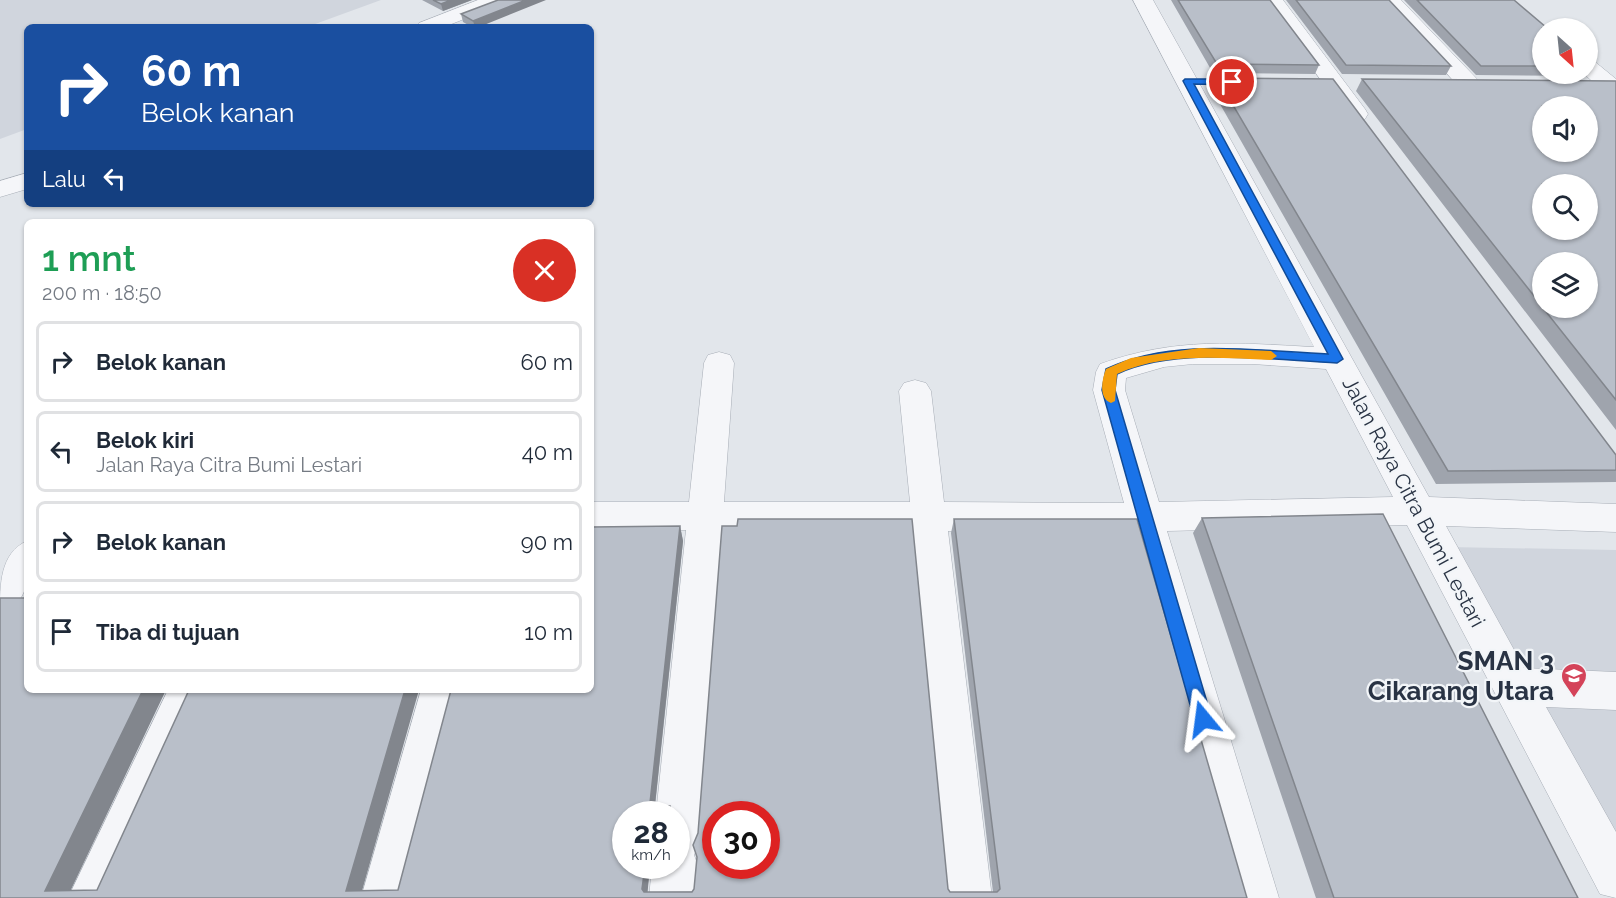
<!DOCTYPE html>
<html lang="id">
<meta charset="utf-8">
<style>
:root{--surface:#fff;--page:#f6f6f7;--text:#1f2937;--muted:#747a83;--line:#e0e1e3}
body{margin:0;font-family:Raleway,sans-serif;background:var(--page);color:var(--text);height:100vh;display:flex;flex-direction:column;font-size:22px;white-space:nowrap}
*{box-sizing:border-box;margin:0}
p{font-size:20px;color:var(--muted)}
.icon{flex:none;width:33px;height:33px;fill:none;stroke:currentColor;stroke-width:2;stroke-linecap:round;stroke-linejoin:round}
.map{position:relative;flex:1;overflow:hidden}
.panel{position:absolute;left:24px;top:219px;width:570px;height:474px;display:flex;flex-direction:column;background:var(--surface);border-radius:9px;box-shadow:0 2px 4px #0004}
.panel>*{flex:none}
.banner{position:absolute;left:24px;top:24px;width:570px;height:183px;border-radius:9px;box-shadow:0 2px 4px #0004;background:#1a4fa0;color:#fff;overflow:hidden}
.needle{width:39px;rotate:153deg}
.buttons{position:absolute;left:1532px;top:18px;display:grid;gap:12px}
.buttons a{display:grid;place-items:center;width:66px;height:66px;border-radius:50%;background:var(--surface);box-shadow:0 2px 4px #0004;font-size:30px}
.speed{position:absolute;left:612px;top:801px;display:flex;gap:12px;font-size:30px;font-weight:700;text-align:center}
.speed>*{display:grid;place-content:center;width:78px;height:78px;border-radius:50%;background:var(--surface);box-shadow:0 2px 4px #0004;line-height:1}
.speed small{font-size:15px;font-weight:400}
.speed .limit{border:9px solid #d22;background:#fff;color:#111}
.pin{position:absolute;display:grid;place-items:center;width:51px;height:51px;color:#fff;margin:-26px;border:3px solid #fff;border-radius:50%;box-shadow:0 2px 6px #0007}
.me{position:absolute;width:66px;margin:-33px;rotate:344deg;stroke-linejoin:round;filter:drop-shadow(0 0 4px #0008)}
.turn{display:flex;align-items:center;gap:21px;height:126px;padding:0 18px;font-size:27px}
.turn .icon{width:78px;height:78px;stroke-width:2.5}
.turn b{display:block;font-size:42px;line-height:51px}
.then{display:flex;align-items:center;height:57px;padding:0 18px;background:#0003;gap:12px;font-size:22px}
.round{display:grid;place-items:center;flex:none;width:63px;height:63px;border-radius:32px;background:var(--page)}
.summary{display:flex;align-items:center;justify-content:space-between;height:102px;padding:0 18px}
h1{font-size:36px;font-weight:600;line-height:45px;color:#1e9e55}
ul{padding:0;list-style:none}
li{display:flex;align-items:center;gap:18px;height:81px;margin:0 12px 9px;padding:0 6px;border:3px solid var(--line);border-radius:9px}
li div{flex:1}
li b{display:block;font-size:22px}
li em{font-style:normal}
.map>svg:first-child{display:block}
</style>
<div class="map">
<svg width="1616" height="898" viewBox="0 0 1616 898">
<rect width="100%" height="100%" fill="#e2e6eb"/>
<path fill="#d0d5dd" d="M 0,0 L 381,0 L 307,27 L 27,27 L 27,129 L 0,139 Z
M 1448,547 L 1616,550 L 1616,849 Z"/>
<g fill="none" stroke-linecap="round" stroke-linejoin="round">
<defs>
<path id="minor" d="M 478,0 L 505,0 L 502,4 L 444,27 L 416,27 L 419,23 Z
M 1133,0 L 1153,0 L 1429,497 L 1616,504 L 1616,532 L 1446,526 L 1524,668 L 1616,672 L 1616,710 L 1546,707 L 1616,832 L 1616,898 L 1600,894 L 1407,525 L 1167,531 L 1279,898 L 1233,898 L 1132,531 L 948,531 L 992,898 L 946,898 L 912,531 L 722,531 L 699,843 L 694,855 L 698,866 L 695,898 L 649,898 L 652,866 L 676,866 L 676,814 L 656,814 L 686,530 L 591,530 L 591,502 L 689,502 L 704,363 L 708,355 L 719,352 L 730,355 L 734,363 L 724,502 L 910,502 L 899,391 L 904,383 L 915,380 L 926,383 L 931,391 L 944,502 L 1124,503 L 1093,390 L 1096,372 L 1100,364 C 1176,337 1236,343 1314,347 ZM 1193,364 L 1252,364 L 1326,369 L 1393,497 L 1159,502 L 1125,390 L 1126,378 L 1164,367 Z
M 1263,0 L 1283,0 L 1365,109 L 1368,114 L 1365,119 L 1357,121 L 1349,119 Z
M 1380,0 L 1401,0 L 1477,79 L 1480,84 L 1477,89 L 1469,91 L 1461,89 Z
M 1587,59 L 1594,61 L 1616,79 L 1616,97 L 1608,95 L 1584,74 L 1587,74 Z
M 27,173 L 27,189 L 0,197 L 0,181 Z
M 27,541 C 27,571 34,601 0,613 C 0,584 0,553 27,541 Z
M 168,690 L 209,690 L 115,898 L 68,898 Z
M 421,690 L 461,690 L 407,898 L 361,898 Z"/>
</defs>
<use href="#minor" stroke="#a7adb6" stroke-width="1"/>
<use href="#minor" fill="#f5f6f9" fill-rule="evenodd"/>
</g>
<path fill="#9fa4ad" fill-rule="evenodd" d="M 422,0 L 472,0 L 443,11 Z
M 498,0 L 479,27 L 472,27 L 463,22 L 461,14 Z
M 1171,0 L 1270,0 L 1319,65 L 1315,74 L 1213,73 Z
M 1286,0 L 1389,0 L 1451,66 L 1446,75 L 1342,74 Z
M 1404,0 L 1514,0 L 1542,28 L 1542,74 L 1585,74 L 1584,76 L 1476,75 Z
M 1217,78 L 1616,455 L 1616,482 L 1436,484 L 1212,90 Z
M 1362,79 L 1616,81 L 1616,430 L 1356,91 ZM 1542,262 L 1587,308 L 1542,308 Z
M 1202,518 L 1578,898 L 1316,898 L 1193,533 Z
M 954,519 L 1247,898 L 71,891 L 398,890 L 680,526 L 683,541 L 655,806 L 626,814 L 650,866 L 647,892 L 948,889 L 950,892 L 993,892 L 951,533 Z"/>
<path fill="#82868d" d="M 451,0 L 472,0 L 443,11 L 441,4 Z
M 526,0 L 546,0 L 479,27 L 475,27 L 473,21 Z
M 680,526 L 683,541 L 654,814 L 650,803 Z
M 143,690 L 166,690 L 67,898 L 45,891 Z
M 405,690 L 419,690 L 360,898 L 346,891 Z
M 645,866 L 650,866 L 647,898 L 642,889 Z"/>
<path fill="#b9bfc9" stroke="#82868d" stroke-width="1.5" fill-rule="evenodd" d="M 433,0 L 451,0 L 441,4 Z
M 498,0 L 526,0 L 473,21 L 461,14 Z
M 1178,0 L 1270,0 L 1319,65 L 1217,64 Z
M 1296,0 L 1389,0 L 1451,66 L 1346,65 Z
M 1417,0 L 1514,0 L 1547,28 L 1542,28 L 1542,66 L 1481,66 Z
M 1217,78 L 1333,79 L 1616,455 L 1616,470 L 1448,471 Z
M 1362,79 L 1616,81 L 1616,400 L 1543,308 L 1587,308 L 1587,262 L 1542,262 L 1542,306 ZM 1542,106 L 1587,106 L 1587,152 L 1542,152 ZM 1542,184 L 1587,184 L 1587,230 L 1542,230 Z
M 1383,514 L 1578,898 L 1334,898 L 1202,518 Z
M 738,519 L 912,519 L 948,889 L 950,892 L 997,892 L 1000,889 L 954,519 L 1137,519 L 1247,898 L 0,898 L 0,598 L 27,598 L 27,690 L 143,690 L 45,891 L 97,890 L 189,690 L 405,690 L 346,891 L 398,890 L 451,690 L 591,690 L 591,527 L 680,526 L 650,803 L 652,806 L 670,806 L 670,814 L 626,814 L 626,866 L 645,866 L 642,889 L 644,892 L 692,892 L 694,889 L 697,857 L 693,845 L 698,833 L 722,526 L 737,526 ZM 716,814 L 766,814 L 766,866 L 716,866 Z"/>
<path fill="#1a73e8" stroke="#114b97" stroke-width="1.5" d="M 1185,79 L 1232,79 L 1237,82 L 1232,85 L 1194,84 L 1343,359 L 1337,363 C 1271,360 1177,346 1117,374 L 1115,390 L 1212,719 L 1209,725 L 1203,727 L 1197,725 L 1194,719 L 1102,390 L 1106,369 C 1174,337 1256,351 1328,354 L 1183,81 Z"/>
<path fill="#f59e0b" d="M 1199,348 L 1271,351 L 1277,356 L 1271,360 C 1220,358 1164,352 1117,374 L 1115,401 L 1111,403 C 1098,398 1102,379 1106,369 L 1131,358 Z"/>
<defs>
<symbol id="school-pin" viewBox="-11 -11 22 30"><path d="M0 17L-7.5 6A9.5 9.5 0 1 1 7.5 6Z" fill="#d44359" stroke="#f2f5f8"/><path d="M0-5L7-2L0 1L-7-2ZM-4 1L0 2.5L4 1V4Q0 6-4 4Z" fill="#fff"/></symbol>
</defs>
<g fill-rule="evenodd">
<use href="#school-pin" x="1559" y="661" width="30" height="40"/>
</g>
<g text-anchor="middle" dominant-baseline="central" stroke-width="4.5" stroke-linejoin="round" paint-order="stroke">
<g font-size="21" fill="#293344" stroke="#f2f5f8">
<text transform="translate(1414 502) rotate(62)">Jalan Raya Citra Bumi Lestari</text>
</g>
<g font-size="26" font-weight="bold" fill="#293344" stroke="#f2f5f8" text-anchor="end">
<text x="1554" y="661">SMAN 3<tspan x="1554" dy="30">Cikarang Utara</tspan></text>
</g>
</g>
</svg>
<div class="buttons">
<a><svg class="needle" viewBox="-14 -14 28 28"><path d="M0-13l5 13h-10z" fill="#e53935"/><path d="M0 13l5-13h-10z" fill="#747a83"/></svg></a>
<a><svg class="icon" aria-label="sound" viewBox="0 0 24 24"><path d="M4 9h4l5-4v14l-5-4H4zM17 9q2 3 0 6"/></svg></a>
<a><svg class="icon" aria-label="search" viewBox="0 0 24 24"><circle cx="10" cy="10" r="6"/><path d="M15 15l6 6"/></svg></a>
<a><svg class="icon" aria-label="layers" viewBox="0 0 24 24"><path d="M12 4l9 5-9 5-9-5zM3 14l9 5 9-5"/></svg></a>
</div>
<div class="speed"><div>28<small>km/h</small></div><div class="limit">30</div></div>
<div class="pin" style="left:1232px;top:82px;background:#d93025"><svg class="icon" aria-label="arrive" viewBox="0 0 24 24"><path d="M6 21V4h12l-3 4 3 4H6"/></svg></div>
<svg class="me" style="left:1203px;top:719px" viewBox="-20 -20 40 40"><path d="M0-17L14 15 0 8-14 15z" fill="#1a73e8" stroke="#fff" stroke-width="4"/></svg>
<div class="banner">
<div class="turn"><svg class="icon" aria-label="right" viewBox="0 0 24 24"><path d="M7 20v-9h11M14 6l5 5-5 5"/></svg><div><b>60 m</b>Belok kanan</div></div>
<div class="then">Lalu<svg class="icon" aria-label="left" viewBox="0 0 24 24"><path d="M17 20v-9H6M10 6l-5 5 5 5"/></svg></div>
</div>
<section class="panel">
<div class="summary"><div><h1>1 mnt</h1><p>200 m · 18:50</p></div><a class="round" style="background:#d93025;color:#fff"><svg class="icon" aria-label="close" viewBox="0 0 24 24"><path d="M6 6l12 12M18 6L6 18"/></svg></a></div>
<ul>
<li><svg class="icon" aria-label="right" viewBox="0 0 24 24"><path d="M7 20v-9h11M14 6l5 5-5 5"/></svg><div><b>Belok kanan</b></div><em>60 m</em></li>
<li><svg class="icon" aria-label="left" viewBox="0 0 24 24"><path d="M17 20v-9H6M10 6l-5 5 5 5"/></svg><div><b>Belok kiri</b><p>Jalan Raya Citra Bumi Lestari</p></div><em>40 m</em></li>
<li><svg class="icon" aria-label="right" viewBox="0 0 24 24"><path d="M7 20v-9h11M14 6l5 5-5 5"/></svg><div><b>Belok kanan</b></div><em>90 m</em></li>
<li><svg class="icon" aria-label="arrive" viewBox="0 0 24 24"><path d="M6 21V4h12l-3 4 3 4H6"/></svg><div><b>Tiba di tujuan</b></div><em>10 m</em></li>
</ul>
</section>
</div>
